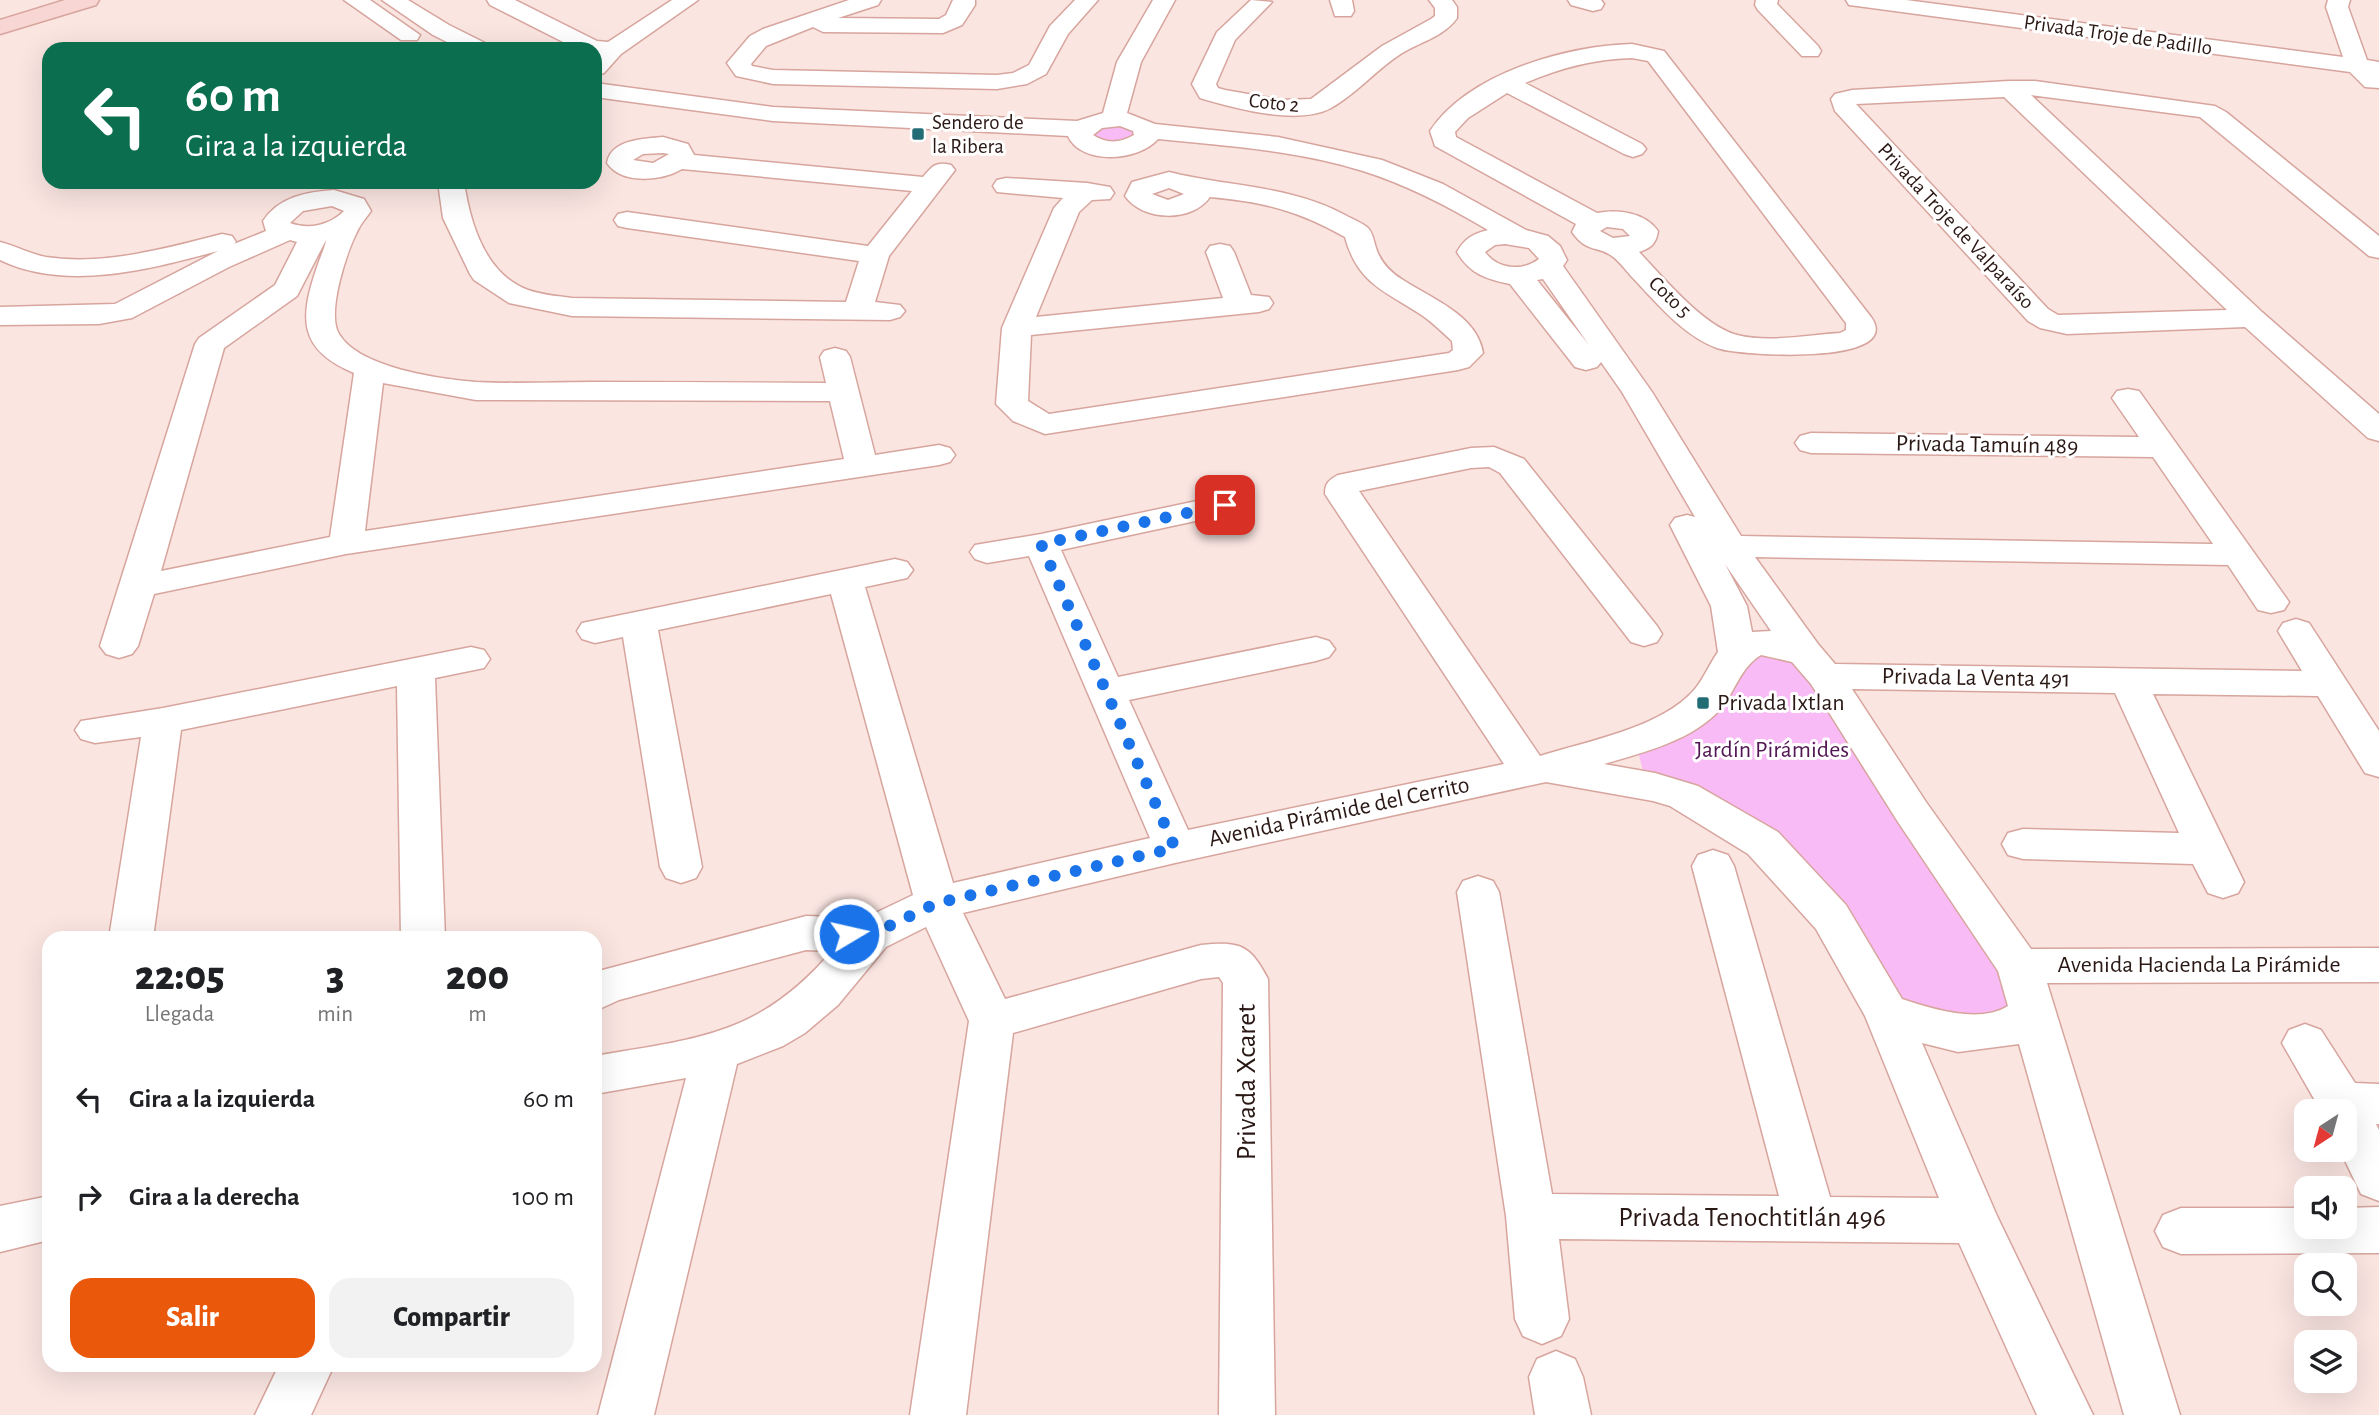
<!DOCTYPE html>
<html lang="es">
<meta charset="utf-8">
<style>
:root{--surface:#fff;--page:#f2f2f2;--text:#202124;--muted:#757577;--accent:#ea580c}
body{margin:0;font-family:"Alegreya Sans",sans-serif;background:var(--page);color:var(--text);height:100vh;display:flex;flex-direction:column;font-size:26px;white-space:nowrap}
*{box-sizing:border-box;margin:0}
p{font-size:23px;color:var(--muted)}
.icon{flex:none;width:38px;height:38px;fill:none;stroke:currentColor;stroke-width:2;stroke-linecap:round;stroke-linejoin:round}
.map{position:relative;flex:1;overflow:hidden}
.sheet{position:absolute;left:42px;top:931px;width:560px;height:441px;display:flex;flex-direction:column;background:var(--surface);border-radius:21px;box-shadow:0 7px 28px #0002}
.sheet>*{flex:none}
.top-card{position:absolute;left:42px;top:42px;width:560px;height:147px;border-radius:21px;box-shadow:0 7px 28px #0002;background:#0b6e4f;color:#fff;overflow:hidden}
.needle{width:46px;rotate:216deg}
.fabs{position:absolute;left:2294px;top:1099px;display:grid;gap:14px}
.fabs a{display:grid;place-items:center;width:63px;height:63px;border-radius:14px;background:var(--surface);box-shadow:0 7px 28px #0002;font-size:35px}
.pin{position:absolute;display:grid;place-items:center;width:60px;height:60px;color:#fff;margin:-30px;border-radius:14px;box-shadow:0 4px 10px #0006}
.me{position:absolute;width:77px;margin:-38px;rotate:81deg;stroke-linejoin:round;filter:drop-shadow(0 0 5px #0008)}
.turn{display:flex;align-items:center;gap:24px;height:147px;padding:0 28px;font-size:32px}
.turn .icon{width:91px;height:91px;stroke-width:2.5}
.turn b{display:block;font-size:49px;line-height:60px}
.eta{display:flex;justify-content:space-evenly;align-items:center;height:119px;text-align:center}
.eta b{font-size:42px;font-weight:800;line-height:49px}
.action{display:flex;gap:14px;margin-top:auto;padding:14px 28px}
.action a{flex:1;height:80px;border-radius:21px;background:var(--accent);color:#fff;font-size:28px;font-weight:800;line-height:80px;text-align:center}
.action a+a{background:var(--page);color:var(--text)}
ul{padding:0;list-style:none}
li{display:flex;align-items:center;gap:21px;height:98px;padding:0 28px}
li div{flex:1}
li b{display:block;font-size:26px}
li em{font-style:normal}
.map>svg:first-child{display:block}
</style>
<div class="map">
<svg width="2379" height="1415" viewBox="0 0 2379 1415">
<rect width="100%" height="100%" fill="#fae5e1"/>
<path fill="#f9bbf6" d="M 1103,120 L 1148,131 L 1112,149 L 1082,129 Z
M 1737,652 L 1805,653 L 2034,1012 L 1923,1025 L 1763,843 L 1655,787 L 1643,771 L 1639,755 L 1646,738 Z"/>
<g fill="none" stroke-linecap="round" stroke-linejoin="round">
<defs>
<path id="street" d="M 344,0 L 370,0 L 420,35 L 417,40 L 401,40 Z
M 382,0 L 408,0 L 449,25 L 487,44 L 490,49 L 461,49 L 433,35 Z
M 487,0 L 515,0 L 597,41 L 608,42 L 672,0 L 698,0 L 621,54 L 604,73 L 596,75 L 595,49 L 577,49 L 490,5 Z
M 849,0 L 881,0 L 878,5 L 838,18 L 939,19 L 946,15 L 953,0 L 975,0 L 975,5 L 962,25 L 943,33 L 823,32 L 813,27 L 766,46 L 751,64 L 752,66 L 773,70 L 997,75 L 1013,73 L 1029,65 L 1050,26 L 1075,0 L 1098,0 L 1068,34 L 1046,74 L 1027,84 L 997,89 L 773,84 L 736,76 L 727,63 L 750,36 L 763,29 Z
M 1153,0 L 1175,0 L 1141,62 L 1127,113 L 1155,124 L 1278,137 L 1382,160 L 1443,184 L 1526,230 L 1548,236 L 1560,246 L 1567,260 L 1563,266 L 1652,392 L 1741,536 L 2213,544 L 2153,457 L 1811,453 L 1800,450 L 1795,443 L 1800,436 L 1811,433 L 2139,437 L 2112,398 L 2117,391 L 2128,389 L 2139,391 L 2289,602 L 2284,610 L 2271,613 L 2258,610 L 2228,565 L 1755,557 L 1818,644 L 1835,664 L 2302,671 L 2278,631 L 2283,623 L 2296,619 L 2309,623 L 2379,731 L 2379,777 L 2365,773 L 2318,696 L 2153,694 L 2244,882 L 2238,893 L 2223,898 L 2208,893 L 2193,864 L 2023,859 L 2008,855 L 2002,844 L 2008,833 L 2023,829 L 2179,833 L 2115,693 L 1852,689 L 1926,802 L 2031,949 L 2379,948 L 2379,982 L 2047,983 L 2180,1415 L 2124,1415 L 2019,1044 L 1958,1052 L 1922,1043 L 1997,1216 L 2093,1415 L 2037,1415 L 1959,1243 L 1559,1239 L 1569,1319 L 1561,1336 L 1542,1344 L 1523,1336 L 1515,1319 L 1506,1216 L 1457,892 L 1463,881 L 1478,876 L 1493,881 L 1499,892 L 1552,1194 L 1779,1196 L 1692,866 L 1698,855 L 1713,850 L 1728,855 L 1734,866 L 1830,1197 L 1939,1198 L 1865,1016 L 1816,929 L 1748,854 L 1670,806 L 1653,801 L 1546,782 L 1175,863 L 963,913 L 1005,999 L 1201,945 C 1239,941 1250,944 1268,979 L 1275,1415 L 1219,1415 L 1223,983 L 1219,977 L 1201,979 L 1013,1033 L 966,1415 L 910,1415 L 969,1021 L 926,927 L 886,947 L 838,1005 L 805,1033 L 783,1046 L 737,1064 L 654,1415 L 598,1415 L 686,1078 L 595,1094 L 595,1056 C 699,1038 759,1036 832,951 L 806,950 L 619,1000 L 595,1011 L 595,972 L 806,916 L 865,918 L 913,895 L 831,594 L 658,630 L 702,867 L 696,878 L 681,883 L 666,878 L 660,867 L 623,637 L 595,643 L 582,639 L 577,631 L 582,623 L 895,559 L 907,562 L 913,570 L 907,578 L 865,587 L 953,883 L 1150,838 L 1029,556 L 987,563 L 975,559 L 970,552 L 975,545 L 1041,534 L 1225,495 L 1237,498 L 1242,505 L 1237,512 L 1061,550 L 1118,677 L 1316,637 L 1329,641 L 1335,649 L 1329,657 L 1316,661 L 1129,700 L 1188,830 L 1504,764 L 1325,494 C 1325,483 1329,480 1338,475 L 1471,448 L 1494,447 L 1524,459 L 1657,626 L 1662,634 L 1657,642 L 1644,646 L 1631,642 L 1500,473 L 1489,467 L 1471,468 L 1359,491 L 1540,756 C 1587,741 1662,728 1695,689 C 1704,678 1710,663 1718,652 L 1711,606 L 1670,525 L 1675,518 L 1687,515 L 1695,517 L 1622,392 L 1601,362 L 1597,367 L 1586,370 L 1575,367 L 1510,284 C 1486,279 1470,274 1457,252 C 1465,238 1473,234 1488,230 C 1448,206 1407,185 1363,171 C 1297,150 1227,146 1158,139 C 1139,161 1082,166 1068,136 L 773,121 L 595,97 L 595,83 L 773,107 L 1077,121 L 1103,113 L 1117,62 ZM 1120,126 L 1133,131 L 1134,135 C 1120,143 1106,144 1093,135 L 1102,128 ZM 1505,244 L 1529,248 L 1539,259 C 1522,272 1497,269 1485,252 L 1495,245 ZM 1543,279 L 1589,345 L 1537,280 ZM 1725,564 L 1771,631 L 1752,632 L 1747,606 ZM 1761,655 L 1792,662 L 1811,684 L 1898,822 L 1998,971 L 2008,1006 C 1980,1024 1932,1009 1902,999 L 1846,905 L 1778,832 L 1698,786 L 1655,773 L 1604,764 C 1642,753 1695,740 1722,707 C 1736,689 1741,667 1761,655 Z
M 1251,0 L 1272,2 L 1235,40 L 1216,84 L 1218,88 L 1225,90 L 1282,100 L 1311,99 L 1382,46 L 1431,19 L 1435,16 L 1435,8 L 1429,0 L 1452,0 L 1457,7 L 1457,18 C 1444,37 1417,43 1399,55 C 1375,71 1356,94 1331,108 C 1298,126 1234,108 1200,98 L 1192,84 L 1217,32 Z
M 1330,0 L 1352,0 L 1354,11 L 1351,16 L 1335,16 Z
M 1568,0 L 1601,0 L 1604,4 L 1601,9 L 1593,11 L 1571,5 Z
M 1756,0 L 1778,0 L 1777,4 L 1818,46 L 1821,51 L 1818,56 L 1802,56 L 1758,10 L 1755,5 Z
M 1846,0 L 1906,0 L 2343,57 L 2326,7 L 2328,0 L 2350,0 L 2348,7 L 2367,60 L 2379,62 L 2379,88 L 2365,87 L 2350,72 L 1857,6 L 1849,5 Z
M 1632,44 L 1664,51 L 1871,317 C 1906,366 1739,356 1717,348 C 1683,336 1655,301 1631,276 C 1625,269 1619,261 1612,256 C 1597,245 1588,254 1572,232 L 1576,224 L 1435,146 L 1430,131 C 1469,73 1566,46 1632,44 ZM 1632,58 L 1648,61 L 1846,323 L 1846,330 L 1840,333 C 1807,335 1769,343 1737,335 C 1703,326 1663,277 1639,252 C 1651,248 1656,244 1658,231 C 1645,212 1617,209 1597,213 L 1456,137 L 1455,132 L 1468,118 L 1507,93 L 1624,154 L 1633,157 L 1642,154 L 1646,149 L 1642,144 L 1525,83 C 1560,68 1593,59 1632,58 ZM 1607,227 L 1623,229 L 1630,236 L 1613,238 L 1600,231 Z
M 2009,81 L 2035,81 L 2215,106 L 2226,112 L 2379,236 L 2379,258 L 2369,256 L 2200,117 L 2031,95 L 2262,312 L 2379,414 L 2379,441 L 2368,438 L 2245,327 L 2067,334 L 2040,328 L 2028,321 L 1835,111 L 1831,99 L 1835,94 L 1852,90 ZM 2004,97 L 2227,310 L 2058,315 L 2048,309 L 1856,104 Z
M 663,137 L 688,144 L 694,155 L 923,177 C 932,166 936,161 951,165 L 955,170 L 889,256 L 875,302 L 900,305 L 905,311 L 900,317 L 890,320 L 572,316 L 509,303 L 474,280 L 470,274 L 443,218 L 438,182 L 464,182 C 470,223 485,274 528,290 C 542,295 558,296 572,298 L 846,302 L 859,261 L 627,228 L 618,226 L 614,220 L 618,214 L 627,212 L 868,246 L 912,191 L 682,169 C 662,181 622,185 607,163 C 611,139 644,139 663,137 ZM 663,153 L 669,154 L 653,163 L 633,160 L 643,154 Z
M 1169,172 C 1228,187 1290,185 1345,215 C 1352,219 1363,223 1368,228 C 1373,233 1374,242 1376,248 C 1381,263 1390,272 1403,280 C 1432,299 1477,315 1483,353 L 1469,367 L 1458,370 L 1045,434 L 1013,421 L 996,404 L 1002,328 L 1054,208 L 1063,198 L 997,192 L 993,186 L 997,180 L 1006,178 L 1087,183 L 1110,187 L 1114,193 L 1110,199 L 1092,200 L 1079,212 L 1036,317 L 1223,298 L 1206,252 L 1210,246 L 1220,244 L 1230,246 L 1234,252 L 1251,295 L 1269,297 L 1273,303 L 1269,309 L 1259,312 L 1031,335 L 1028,401 L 1049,414 L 1449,353 L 1453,350 L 1452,341 C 1442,332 1433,323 1423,316 C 1386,291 1358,285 1345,237 C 1297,210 1264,202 1210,197 C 1192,223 1142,221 1125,196 L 1132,182 ZM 1169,188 L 1184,194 L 1168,200 L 1152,194 Z
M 334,190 L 364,199 L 371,211 C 367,217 362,222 359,228 C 347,250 326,313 339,334 C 359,368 440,379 476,382 C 515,384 554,382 593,382 C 670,382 748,382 826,383 L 820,357 L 824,351 L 835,348 L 846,351 L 850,357 L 875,455 L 939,445 L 950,448 L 955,455 L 950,462 L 939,465 L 346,554 L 154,594 L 138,646 L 132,654 L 119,658 L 106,654 L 100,646 L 195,344 L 199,338 L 275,285 L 297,242 L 290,240 L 229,267 L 132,318 L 99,324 L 0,325 L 0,307 L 115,304 L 218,251 C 150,269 67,292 0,260 L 0,242 C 16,246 30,254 46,257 C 104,266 167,248 222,234 L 232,236 L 236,242 L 234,244 L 266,231 L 263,221 C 279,197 306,192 334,190 ZM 332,206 L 344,211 C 330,225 309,230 290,223 L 303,211 ZM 326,240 C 326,244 321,256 318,264 C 300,316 296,349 354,373 L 330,537 L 161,571 L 224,348 L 297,296 ZM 383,383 L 476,400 L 830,401 L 844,459 L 365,531 Z
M 471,647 L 484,650 L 490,659 L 484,668 L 435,678 L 445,938 L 401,938 L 397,686 L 181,730 L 153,938 L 109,938 L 141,737 L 95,743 L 81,739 L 75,730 L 81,721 L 163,708 Z
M 2305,1024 L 2321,1030 L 2355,1083 L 2379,1084 L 2379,1124 L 2376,1124 L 2379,1130 L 2379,1201 L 2361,1194 L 2340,1150 L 2345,1150 L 2345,1111 L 2321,1111 L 2282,1043 L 2289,1030 Z
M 49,1196 L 49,1240 L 0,1252 L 0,1206 Z
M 2379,1207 L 2379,1253 L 2181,1254 L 2163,1247 L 2155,1231 L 2163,1215 L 2181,1208 L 2306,1208 L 2306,1227 L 2345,1227 L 2345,1208 Z
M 1556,1351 L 1575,1359 L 1583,1377 L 1591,1415 L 1535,1415 L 1529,1377 L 1537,1359 Z
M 279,1365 L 334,1365 L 311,1415 L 255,1415 Z"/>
<path id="secondary" d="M 65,0 L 99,0 L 96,5 L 0,34 L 0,20 Z"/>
</defs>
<use href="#street" stroke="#d7a59d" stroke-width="3"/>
<use href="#secondary" stroke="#d7a59d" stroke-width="3"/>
<use href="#street" fill="#fff" fill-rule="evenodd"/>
<use href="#secondary" fill="#f8d6d3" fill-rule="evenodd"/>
</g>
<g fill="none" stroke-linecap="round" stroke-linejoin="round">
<path stroke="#1a73e8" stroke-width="12" stroke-dasharray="0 21.6" d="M 849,934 L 870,935 L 937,903 L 1175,848 L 1041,544 L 1225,505"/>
</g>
<g fill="#226c76" stroke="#fff" stroke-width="2.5">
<rect x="911" y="127" width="14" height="14" rx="3.5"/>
<rect x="1696" y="696" width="14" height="14" rx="3.5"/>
</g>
<g text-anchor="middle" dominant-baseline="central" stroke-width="6" stroke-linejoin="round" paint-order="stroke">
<g font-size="21" fill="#2a1815" stroke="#fff">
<text transform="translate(2118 35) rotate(8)">Privada Troje de Padillo</text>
<text transform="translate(1274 103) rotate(6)">Coto 2</text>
<text transform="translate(1956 226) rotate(47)">Privada Troje de Valparaíso</text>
<text transform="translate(1670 297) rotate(44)">Coto 5</text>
</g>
<g font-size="21" fill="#2a1815" stroke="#fff" text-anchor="start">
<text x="932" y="122">Sendero de<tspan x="932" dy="24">la Ribera</tspan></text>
</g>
<g font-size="24" fill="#2a1815" stroke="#fff">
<text transform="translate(1987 445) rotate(1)">Privada Tamuín 489</text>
<text transform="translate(1976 678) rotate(1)">Privada La Venta 491</text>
<text transform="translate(1339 812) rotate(-12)">Avenida Pirámide del Cerrito</text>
<text x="2199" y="965">Avenida Hacienda La Pirámide</text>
</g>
<g font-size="24" fill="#2a1815" stroke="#fff" text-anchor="start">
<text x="1717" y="703">Privada Ixtlan</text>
</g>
<g font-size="24" fill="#521652" stroke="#fff">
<text x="1772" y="750">Jardín Pirámides</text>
</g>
<g font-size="28" fill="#2a1815" stroke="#fff">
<text transform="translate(1247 1082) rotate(-90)">Privada Xcaret</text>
<text x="1752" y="1218">Privada Tenochtitlán 496</text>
</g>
</g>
</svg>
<div class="fabs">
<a><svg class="needle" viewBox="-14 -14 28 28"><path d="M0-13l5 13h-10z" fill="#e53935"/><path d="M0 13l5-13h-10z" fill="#757577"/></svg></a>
<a><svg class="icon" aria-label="sound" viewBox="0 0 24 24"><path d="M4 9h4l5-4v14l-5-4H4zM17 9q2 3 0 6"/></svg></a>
<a><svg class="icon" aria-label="search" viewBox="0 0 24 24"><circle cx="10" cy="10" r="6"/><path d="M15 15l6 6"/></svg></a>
<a><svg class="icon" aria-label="layers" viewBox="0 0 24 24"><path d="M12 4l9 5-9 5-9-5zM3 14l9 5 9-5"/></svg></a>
</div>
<div class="pin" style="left:1225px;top:505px;background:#d93025"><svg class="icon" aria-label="arrive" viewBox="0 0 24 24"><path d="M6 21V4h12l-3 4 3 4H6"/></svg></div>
<svg class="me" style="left:849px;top:934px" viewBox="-20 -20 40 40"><circle r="17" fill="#1a73e8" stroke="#fff" stroke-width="3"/><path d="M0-11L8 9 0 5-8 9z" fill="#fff"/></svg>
<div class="top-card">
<div class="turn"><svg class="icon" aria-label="left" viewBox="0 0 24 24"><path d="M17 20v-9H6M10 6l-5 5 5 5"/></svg><div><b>60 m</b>Gira a la izquierda</div></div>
</div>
<section class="sheet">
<div class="eta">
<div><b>22:05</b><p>Llegada</p></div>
<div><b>3</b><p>min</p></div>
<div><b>200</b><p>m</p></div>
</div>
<ul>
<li><svg class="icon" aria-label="left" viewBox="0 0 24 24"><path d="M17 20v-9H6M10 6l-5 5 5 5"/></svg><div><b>Gira a la izquierda</b></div><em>60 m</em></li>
<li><svg class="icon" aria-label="right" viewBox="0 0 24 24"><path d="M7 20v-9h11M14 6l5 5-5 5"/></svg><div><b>Gira a la derecha</b></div><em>100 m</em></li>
</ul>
<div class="action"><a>Salir</a><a>Compartir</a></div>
</section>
</div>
